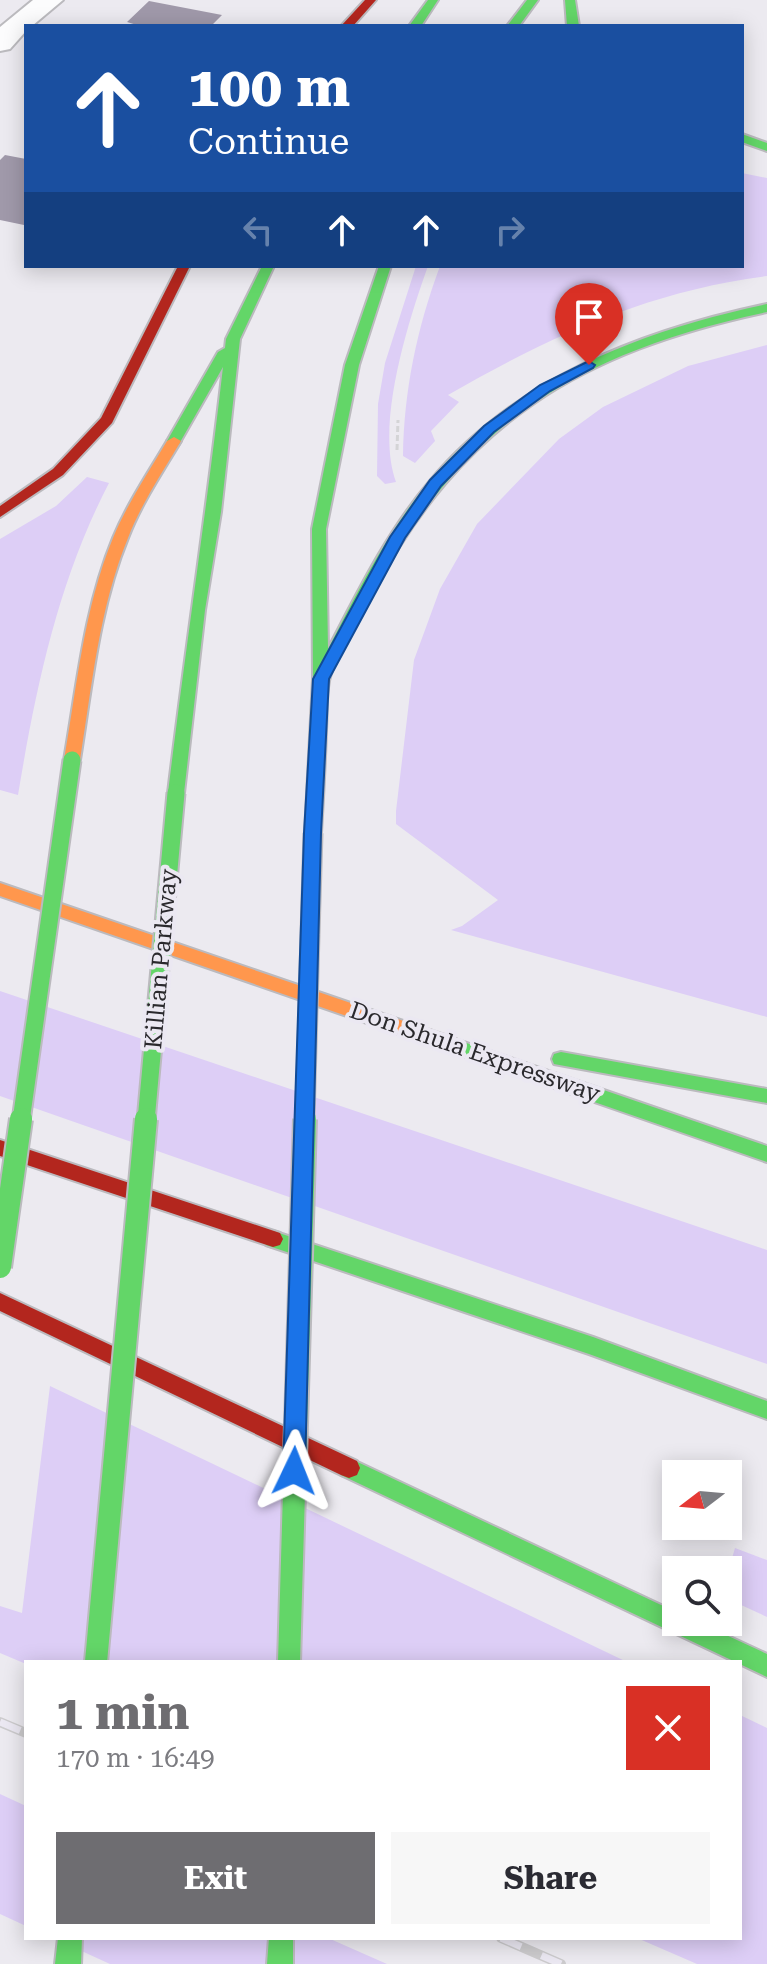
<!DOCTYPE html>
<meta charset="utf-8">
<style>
:root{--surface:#fff;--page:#f7f7f7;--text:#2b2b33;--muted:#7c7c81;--accent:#6e6d71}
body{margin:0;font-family:"Roboto Serif",serif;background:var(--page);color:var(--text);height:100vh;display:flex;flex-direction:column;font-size:30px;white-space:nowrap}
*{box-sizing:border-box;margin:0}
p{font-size:26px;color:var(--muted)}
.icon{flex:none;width:44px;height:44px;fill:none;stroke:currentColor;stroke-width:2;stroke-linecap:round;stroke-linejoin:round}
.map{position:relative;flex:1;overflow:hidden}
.panel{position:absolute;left:24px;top:1660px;width:718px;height:280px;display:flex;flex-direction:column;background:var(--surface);border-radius:0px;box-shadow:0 4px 20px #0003}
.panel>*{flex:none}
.hud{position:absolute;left:24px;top:24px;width:720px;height:244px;border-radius:0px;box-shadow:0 4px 20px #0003;background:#1a4fa0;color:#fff;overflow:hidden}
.needle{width:52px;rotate:254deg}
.buttons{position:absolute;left:662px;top:1460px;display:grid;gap:16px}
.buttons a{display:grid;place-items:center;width:80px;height:80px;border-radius:0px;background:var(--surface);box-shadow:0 4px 20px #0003;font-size:40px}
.pin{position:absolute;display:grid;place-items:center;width:68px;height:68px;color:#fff;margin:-82px -34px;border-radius:50% 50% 50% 0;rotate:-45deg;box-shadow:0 0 8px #0007}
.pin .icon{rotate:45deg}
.me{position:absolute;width:88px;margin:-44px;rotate:2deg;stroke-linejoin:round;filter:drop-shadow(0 0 6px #0008)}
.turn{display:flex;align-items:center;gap:28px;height:168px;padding:0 32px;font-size:36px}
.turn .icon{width:104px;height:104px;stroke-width:2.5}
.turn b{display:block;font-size:56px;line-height:68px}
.lanes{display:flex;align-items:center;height:76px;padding:0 32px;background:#0003;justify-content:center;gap:40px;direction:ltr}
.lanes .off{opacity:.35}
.round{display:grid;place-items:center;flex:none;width:84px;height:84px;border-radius:0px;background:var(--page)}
.overview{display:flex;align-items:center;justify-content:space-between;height:136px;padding:0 32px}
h1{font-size:48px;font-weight:700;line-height:60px;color:var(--accent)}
.cta{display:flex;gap:16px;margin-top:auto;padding:16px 32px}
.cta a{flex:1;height:92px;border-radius:0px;background:var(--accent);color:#fff;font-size:32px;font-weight:700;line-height:92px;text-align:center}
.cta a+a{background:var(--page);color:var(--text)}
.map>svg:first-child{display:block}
</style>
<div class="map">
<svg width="767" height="1964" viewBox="0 0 767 1964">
<rect width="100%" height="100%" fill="#eceaf0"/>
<path fill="#ddcef6" d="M 742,173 L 767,178 L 767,276 C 649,291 550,336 448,395 L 459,402 L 431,431 L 435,441 L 415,463 L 403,456 C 404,390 417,328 440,266 L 742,266 Z
M 416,266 L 428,266 C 408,322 375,425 396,482 L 385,484 L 377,476 L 378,404 L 385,363 Z
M 767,345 L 767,1017 L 451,930 L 462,926 L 498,900 L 396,824 L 396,811 L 414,660 L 440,589 L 477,524 L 559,439 L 603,407 L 688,366 Z
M 87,477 L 109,483 C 58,581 36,687 18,795 L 0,790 L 0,539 L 56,506 Z
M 0,991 L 767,1250 L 767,1364 L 0,1096 Z
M 50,1386 L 627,1662 L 26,1664 L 0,1653 L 0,1606 L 22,1613 Z
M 735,1548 L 767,1560 L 767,1617 L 728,1599 L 728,1572 Z
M 740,1715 L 767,1728 L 767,1964 L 697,1964 L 637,1938 L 740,1938 Z
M 0,1794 L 26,1806 L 26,1926 L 0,1914 Z
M 53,1938 L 328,1938 L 387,1964 L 110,1964 Z"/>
<path fill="#a099aa" d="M 149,1 L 222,15 L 211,26 L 140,26 L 127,22 Z
M 5,155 L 26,159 L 24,225 L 0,220 L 0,160 Z"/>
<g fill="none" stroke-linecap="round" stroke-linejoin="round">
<defs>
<path id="street" d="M 33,0 L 63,0 L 32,26 L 26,26 L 26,31 L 10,49 L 0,51 L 0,27 Z"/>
<path id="fast" d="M 428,0 L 438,0 L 421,26 L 409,26 Z
M 527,0 L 538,0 L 519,26 L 507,26 Z
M 565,0 L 575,0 L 579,26 L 567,26 Z
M 742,134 L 767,143 L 767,151 L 742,142 Z
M 262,266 L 274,266 L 240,339 L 221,512 L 205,610 L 184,793 L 176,799 L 168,793 C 185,651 207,509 223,367 L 179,444 L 174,445 L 167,441 L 218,352 L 225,348 L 226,339 Z
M 379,266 L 391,266 L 359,365 L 326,529 L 328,649 C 358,591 387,532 429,482 C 515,379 639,331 767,304 L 767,312 C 580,352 463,422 372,594 C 362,613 332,662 329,681 C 326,696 327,714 326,730 C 325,764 323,799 321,833 L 313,839 L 305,833 L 313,679 L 312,529 L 345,365 Z
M 449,1037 L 767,1146 L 767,1162 L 442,1049 L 440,1044 L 442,1039 Z
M 561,1052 L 767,1089 L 767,1103 L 554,1064 L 552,1059 L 554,1054 Z
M 273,1231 L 593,1337 L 767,1401 L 767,1419 L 589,1354 L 266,1245 L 263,1239 L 266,1233 Z
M 349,1458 L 676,1612 L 676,1622 L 698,1622 L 767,1654 L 767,1677 L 341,1475 L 338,1468 L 341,1461 Z
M 58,1938 L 82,1938 L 81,1964 L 55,1964 Z
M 269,1938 L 293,1938 L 293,1964 L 267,1964 Z"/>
<path id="slow" d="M 174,437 L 181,441 C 162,473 141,504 128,538 C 99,608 92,686 80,760 L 78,764 L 66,764 L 64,760 C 77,686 84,608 113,538 C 127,504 148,473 167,441 Z
M 0,883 L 456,1039 L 458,1044 L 456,1049 L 442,1049 L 0,896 Z"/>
<path id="jam" d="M 365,0 L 376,0 L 353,26 L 341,26 Z
M 178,266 L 190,266 L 112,423 L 63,475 L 0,517 L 0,506 L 53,469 L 101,418 Z
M 0,1140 L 280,1233 L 283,1239 L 280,1245 L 273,1247 L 0,1156 Z
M 0,1293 L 357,1461 L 360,1468 L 357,1475 L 349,1478 L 341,1475 L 0,1311 Z"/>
</defs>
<use href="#street" stroke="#bbbabe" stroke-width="4"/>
<use href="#fast" stroke="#bbbabe" stroke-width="4"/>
<use href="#slow" stroke="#bbbabe" stroke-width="4"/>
<use href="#jam" stroke="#bbbabe" stroke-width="4"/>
<path stroke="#d4d4d6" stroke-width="3" stroke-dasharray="6 3" stroke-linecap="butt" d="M 397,450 L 398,420"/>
<use href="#street" fill="#fcfcfd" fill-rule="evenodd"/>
<use href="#fast" fill="#63d668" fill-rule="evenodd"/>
<use href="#slow" fill="#ff974d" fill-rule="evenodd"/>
<use href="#jam" fill="#b3261e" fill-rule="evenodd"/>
<defs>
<path id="rail" d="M 0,1722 L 26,1733
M 501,1938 L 561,1964"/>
</defs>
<use href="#rail" stroke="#cccbcd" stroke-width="10"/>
<use href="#rail" stroke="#ebe8f2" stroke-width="7" stroke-dasharray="22" stroke-linecap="butt"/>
<defs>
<path id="fast-bridge-far1" d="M 21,1121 L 72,760
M 146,1121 L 176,793
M 305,1121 L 310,934"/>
<path id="fast-bridge" d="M 0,1267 L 21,1119
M 96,1662 L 146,1119
M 289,1662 L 305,1119"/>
<path id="slow-bridge" d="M 310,934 L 313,833"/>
</defs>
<use href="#fast-bridge-far1" stroke="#bbbabe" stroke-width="21" stroke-linecap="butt"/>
<use href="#fast-bridge" stroke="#bbbabe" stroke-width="26" stroke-linecap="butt"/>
<use href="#slow-bridge" stroke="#bbbabe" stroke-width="21" stroke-linecap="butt"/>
<use href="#fast-bridge-far1" stroke="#63d668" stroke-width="17"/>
<use href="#fast-bridge" stroke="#63d668" stroke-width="22"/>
<use href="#slow-bridge" stroke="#ff974d" stroke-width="17"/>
</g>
<path fill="#1a73e8" stroke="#114b97" stroke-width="2" d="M 589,361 L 595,365 L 593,368 L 550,391 L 494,432 L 441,486 L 405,538 L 329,679 L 321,833 L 305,1471 L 302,1477 L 294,1480 L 287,1477 L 283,1471 L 304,833 L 313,679 L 390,537 L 430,480 L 484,426 L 540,385 Z"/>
<g text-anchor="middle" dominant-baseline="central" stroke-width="8" stroke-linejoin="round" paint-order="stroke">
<g font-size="24" fill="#2a292d" stroke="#ebe8f2">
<text transform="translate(161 959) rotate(-85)">Killian Parkway</text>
<text transform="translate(475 1052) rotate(19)">Don Shula Expressway</text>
</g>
</g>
</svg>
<div class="buttons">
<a><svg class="needle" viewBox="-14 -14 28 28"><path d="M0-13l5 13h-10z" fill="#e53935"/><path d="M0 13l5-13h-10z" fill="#7c7c81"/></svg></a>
<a><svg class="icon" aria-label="search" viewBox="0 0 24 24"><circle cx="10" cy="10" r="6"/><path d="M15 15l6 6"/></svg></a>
</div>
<div class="pin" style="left:589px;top:365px;background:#d93025"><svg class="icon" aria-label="arrive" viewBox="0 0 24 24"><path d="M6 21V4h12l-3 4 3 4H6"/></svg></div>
<svg class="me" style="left:294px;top:1471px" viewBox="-20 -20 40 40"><path d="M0-17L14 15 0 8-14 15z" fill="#1a73e8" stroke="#fff" stroke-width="4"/></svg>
<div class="hud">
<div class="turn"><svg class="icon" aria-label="ahead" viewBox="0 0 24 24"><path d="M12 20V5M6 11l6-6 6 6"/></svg><div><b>100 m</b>Continue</div></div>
<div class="lanes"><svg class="icon off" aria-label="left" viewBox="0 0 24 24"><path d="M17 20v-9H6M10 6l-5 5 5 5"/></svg><svg class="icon" aria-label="ahead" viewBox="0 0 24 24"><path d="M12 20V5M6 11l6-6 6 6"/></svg><svg class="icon" aria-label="ahead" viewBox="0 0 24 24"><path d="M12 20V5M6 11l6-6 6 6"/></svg><svg class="icon off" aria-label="right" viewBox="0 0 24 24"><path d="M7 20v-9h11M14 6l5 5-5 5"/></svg></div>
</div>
<section class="panel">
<div class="overview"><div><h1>1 min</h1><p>170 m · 16:49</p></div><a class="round" style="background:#d93025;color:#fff"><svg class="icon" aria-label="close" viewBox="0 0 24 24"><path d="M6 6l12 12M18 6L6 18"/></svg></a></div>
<div class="cta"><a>Exit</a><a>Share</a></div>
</section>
</div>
